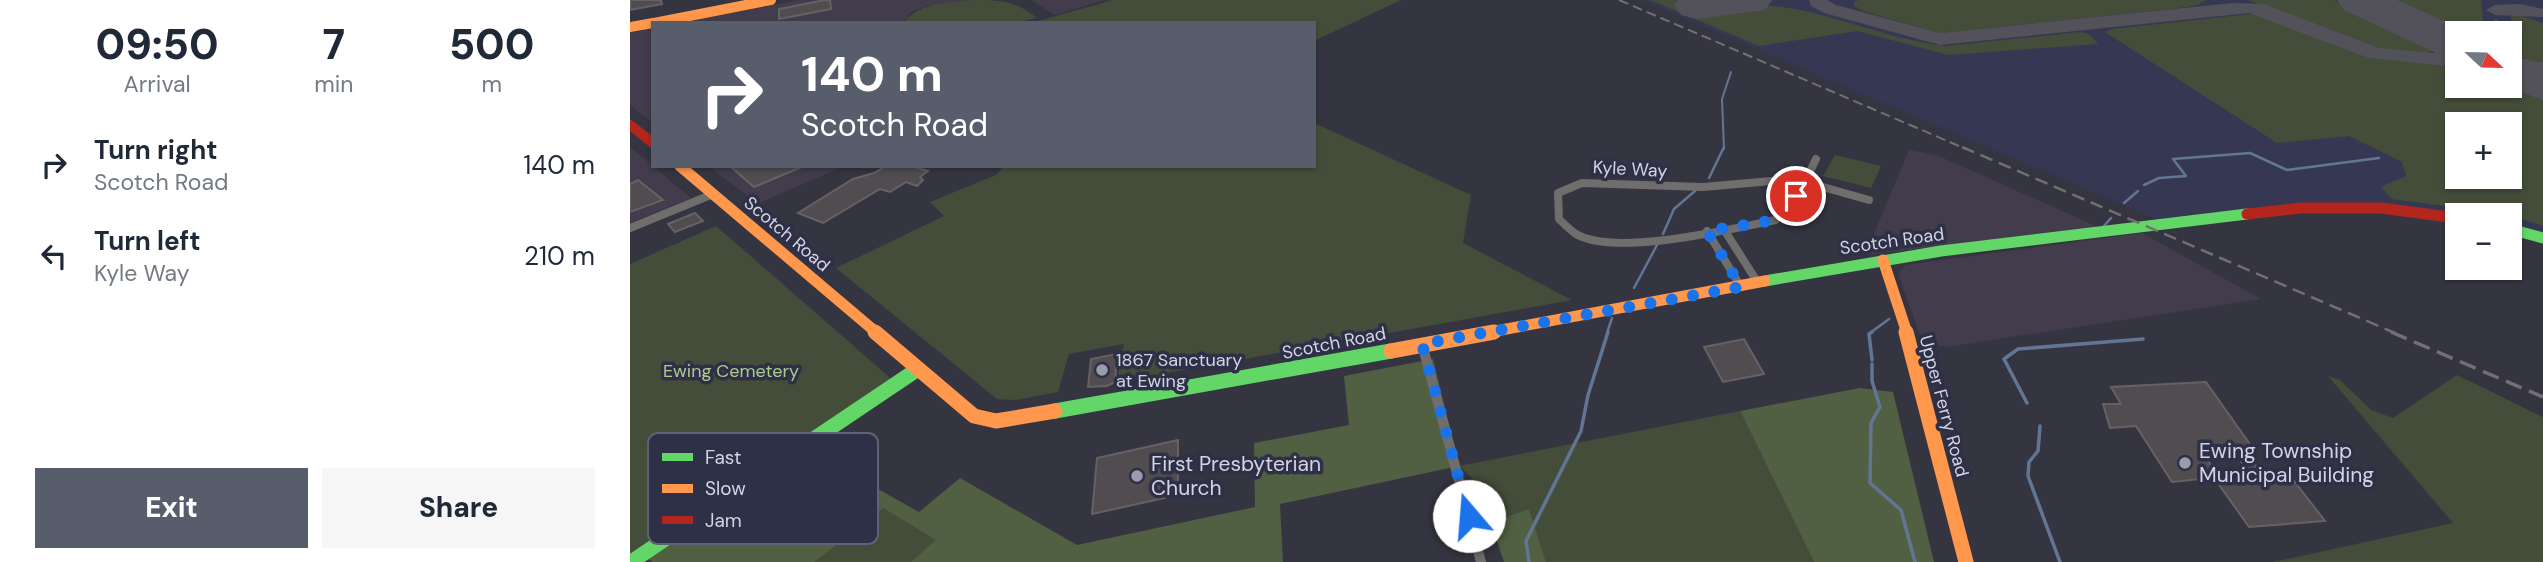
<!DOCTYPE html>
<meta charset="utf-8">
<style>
:root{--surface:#fff;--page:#f6f6f7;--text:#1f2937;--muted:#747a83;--accent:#575d6b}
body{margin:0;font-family:"DM Sans",sans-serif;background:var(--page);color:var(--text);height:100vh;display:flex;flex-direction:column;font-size:26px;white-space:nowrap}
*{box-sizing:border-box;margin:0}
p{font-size:23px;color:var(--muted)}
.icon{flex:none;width:38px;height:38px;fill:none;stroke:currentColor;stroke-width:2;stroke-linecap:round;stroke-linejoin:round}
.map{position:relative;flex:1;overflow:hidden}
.sheet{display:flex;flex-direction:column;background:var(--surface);width:630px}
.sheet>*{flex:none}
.top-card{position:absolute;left:21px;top:21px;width:665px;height:147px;border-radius:0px;box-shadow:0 2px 5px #0004;background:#575d6b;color:#fff;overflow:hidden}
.needle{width:46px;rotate:112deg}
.tools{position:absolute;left:1815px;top:21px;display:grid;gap:14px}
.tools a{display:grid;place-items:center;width:77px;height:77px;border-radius:0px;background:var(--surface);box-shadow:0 2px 5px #0004;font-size:35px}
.pin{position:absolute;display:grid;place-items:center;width:60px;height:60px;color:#fff;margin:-30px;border:4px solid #fff;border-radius:50%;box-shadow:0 2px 7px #0007}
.me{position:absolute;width:77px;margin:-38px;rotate:342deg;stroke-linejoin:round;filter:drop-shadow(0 0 5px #0008)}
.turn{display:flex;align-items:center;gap:24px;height:147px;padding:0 35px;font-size:32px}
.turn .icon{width:91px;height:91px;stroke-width:2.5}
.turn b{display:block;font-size:49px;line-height:60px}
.eta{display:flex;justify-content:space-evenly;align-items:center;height:119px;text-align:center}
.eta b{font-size:42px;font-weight:800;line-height:49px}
.primary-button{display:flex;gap:14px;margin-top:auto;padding:14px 35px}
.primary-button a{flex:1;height:80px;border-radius:0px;background:var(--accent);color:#fff;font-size:28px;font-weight:800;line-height:80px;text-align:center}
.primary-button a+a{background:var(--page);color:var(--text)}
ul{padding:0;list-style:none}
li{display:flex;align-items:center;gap:21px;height:91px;padding:0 35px}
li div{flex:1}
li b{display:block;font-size:26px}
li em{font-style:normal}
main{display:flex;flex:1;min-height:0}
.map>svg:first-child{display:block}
</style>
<main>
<section class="sheet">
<div class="eta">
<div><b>09:50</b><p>Arrival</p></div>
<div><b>7</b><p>min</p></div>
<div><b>500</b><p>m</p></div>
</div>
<ul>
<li><svg class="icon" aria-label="right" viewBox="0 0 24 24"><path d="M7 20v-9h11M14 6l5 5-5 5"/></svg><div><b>Turn right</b><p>Scotch Road</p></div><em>140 m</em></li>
<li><svg class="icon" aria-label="left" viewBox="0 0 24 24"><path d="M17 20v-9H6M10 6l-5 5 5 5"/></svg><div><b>Turn left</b><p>Kyle Way</p></div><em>210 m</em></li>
</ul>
<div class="primary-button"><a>Exit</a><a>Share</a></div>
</section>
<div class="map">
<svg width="1913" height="562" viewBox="0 0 1913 562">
<rect width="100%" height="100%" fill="#343541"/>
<path fill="#423c4c" d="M 169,0 L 340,0 L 296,6 L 281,12 L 274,23 L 53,23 Z
M 401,0 L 475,0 L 425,15 Z
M 23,29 L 23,123 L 0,105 L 0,33 Z
M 0,147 L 23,166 L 61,198 L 0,223 Z
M 1279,150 L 1309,156 L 1468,227 L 1235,255 Z
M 79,166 L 214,166 L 127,204 Z
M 1512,233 L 1631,299 L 1316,347 L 1293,343 L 1268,274 L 1275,265 Z"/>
<path fill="#363853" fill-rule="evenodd" d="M 1011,0 L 1913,0 L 1913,232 L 1880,223 L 1880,215 L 1838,215 L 1731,203 L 1667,203 L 1529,220 ZM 1827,33 L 1880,33 L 1880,86 L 1827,86 ZM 1827,124 L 1880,124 L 1880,177 L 1827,177 Z"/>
<path fill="#444d3a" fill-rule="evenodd" d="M 340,0 C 370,0 384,0 407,18 L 384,23 L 274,23 C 288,2 317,3 340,0 Z
M 483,0 L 771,0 L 684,41 L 684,23 L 401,23 Z
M 1020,0 L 1056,0 L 1068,15 C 1091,12 1132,3 1153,7 C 1208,15 1261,40 1315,46 L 1450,32 L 1459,34 L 1468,44 L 1318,55 L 1228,31 L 1129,46 Z
M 1228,0 L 1576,0 L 1568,5 L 1542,9 L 1310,33 L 1236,12 L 1224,6 L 1224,2 Z
M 1618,0 L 1704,0 L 1797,43 L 1802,51 C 1772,69 1652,14 1618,0 Z
M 1755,0 L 1851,0 L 1853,20 C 1832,41 1776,10 1755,0 Z
M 1620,14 L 1631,15 L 1750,59 L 1827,66 L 1827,86 L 1880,86 L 1880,82 L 1913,98 L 1913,226 L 1880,215 L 1762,199 L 1751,187 L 1776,176 L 1772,162 L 1719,136 L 1647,143 L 1475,32 L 1482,29 ZM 1827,124 L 1880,124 L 1880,177 L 1827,177 Z
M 1881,16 L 1891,16 L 1913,23 L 1913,63 L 1898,61 L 1885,51 Z
M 684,123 L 841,195 L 833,243 L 942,300 L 487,382 L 494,344 L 439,354 L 428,392 L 386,400 L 367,399 L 206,268 L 314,216 L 300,202 L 366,175 L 374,166 L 684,166 Z
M 1205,155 L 1251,166 L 1241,188 L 1193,176 Z
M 86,226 L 265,382 L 0,559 L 0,264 Z
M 1827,375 L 1913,417 L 1913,562 L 1643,562 L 1823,523 L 1698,376 L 1710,380 L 1741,410 L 1763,418 Z
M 1110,411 L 1184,562 L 916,562 L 899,510 L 861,523 L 843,479 L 829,466 Z
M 253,508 L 307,540 L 281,562 L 185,562 Z"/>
<path fill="#515f43" d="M 803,359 L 829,466 L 650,504 L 653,562 L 281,562 L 306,540 L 253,508 L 185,562 L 23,562 L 9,553 L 170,445 L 289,512 L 330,478 L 447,545 L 625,507 L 624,443 L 719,425 L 714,376 Z
M 1230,388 L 1263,392 L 1304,562 L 1184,562 L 1110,411 Z
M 899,509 L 916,562 L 874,562 L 861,523 Z"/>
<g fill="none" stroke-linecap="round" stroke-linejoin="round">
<path stroke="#627694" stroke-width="2" d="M 1094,149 L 1092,99 L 1101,72"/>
<path stroke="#627694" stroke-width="2.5" d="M 1079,178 L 1094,147
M 1514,185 L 1529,178 L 1556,176 L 1543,159 L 1620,153 L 1657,170 L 1749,158
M 1494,203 L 1508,191
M 1474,226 L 1481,218
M 1033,234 L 1044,209 L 1065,191
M 1004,288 L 1027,245
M 977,333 L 982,318
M 1240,333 L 1259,319"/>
<path stroke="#627694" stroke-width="3.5" d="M 1242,360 L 1239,334 L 1242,332
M 1242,364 L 1242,381 L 1250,407 L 1241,423 L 1240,483 L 1271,510 L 1285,562
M 1397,403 L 1374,359 L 1388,349 L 1513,339
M 1410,426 L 1408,451 L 1399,462 L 1398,476 L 1430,562
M 899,562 L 896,541 L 951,431 L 958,395 L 978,332"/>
<path fill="#53525a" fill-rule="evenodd" d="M 1179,0 L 1197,0 L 1206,5 L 1310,33 L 1603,3 L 1634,4 L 1749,48 L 1827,55 L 1827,67 L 1739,58 L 1619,13 L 1310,45 L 1194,13 L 1181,6 Z
M 1890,4 L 1913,9 L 1913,17 L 1865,15 L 1856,10 L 1865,5 Z
M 1772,13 L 1834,30 L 1836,33 L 1827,33 L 1827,40 L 1765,23 L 1763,19 L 1765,15 Z
M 1866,19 L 1875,25 L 1870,33 L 1843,33 Z
M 1880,59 L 1913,62 L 1913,74 L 1880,71 Z"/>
<path fill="#53525a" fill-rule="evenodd" d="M 1048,0 L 1142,0 L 1135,10 L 1067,19 L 1051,15 L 1044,5 Z
M 1707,0 L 1767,0 L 1841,33 L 1827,33 L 1827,60 L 1810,55 L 1714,10 Z
M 1880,54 L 1913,65 L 1913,100 L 1875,86 L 1880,86 Z"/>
</g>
<path fill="#514c4f" stroke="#666264" stroke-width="2" d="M 0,0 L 31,0 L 32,4 L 0,10 Z
M 195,0 L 200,0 L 201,9 L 149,19 L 149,9 Z
M 100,166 L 174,166 L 124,187 Z
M 256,166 L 281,166 L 298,171 L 290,177 L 293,180 L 287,186 L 276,182 L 260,192 L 250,189 L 193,223 L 168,213 L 223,179 L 244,173 Z
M 8,180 L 33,200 L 0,212 L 0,184 Z
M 65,213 L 73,221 L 45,232 L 38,224 Z
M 1114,339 L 1134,374 L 1093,382 L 1074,347 Z
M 487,354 L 485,382 L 477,386 L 458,387 L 461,359 Z
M 1576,382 L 1624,450 L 1614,450 L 1633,475 L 1658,473 L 1695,521 L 1619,527 L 1585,479 L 1622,476 L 1603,451 L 1572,453 L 1590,477 L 1542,482 L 1506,426 L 1480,428 L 1473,404 L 1491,404 L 1481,387 Z
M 548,440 L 548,495 L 462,514 L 467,458 Z"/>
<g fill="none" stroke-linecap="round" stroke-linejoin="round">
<path stroke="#706e6c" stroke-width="8" d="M 1152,180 L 1175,182 C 1168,198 1160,211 1146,220 C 1101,229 985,257 946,234 C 940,230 934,224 929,219 L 928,193 L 952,183 L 1073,187 Z
M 1175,182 L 1239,200
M 1175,182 L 1186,159
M 0,228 L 83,194
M 1093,228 L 1128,283
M 1077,231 L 1111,287"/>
<path stroke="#706e6c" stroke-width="10" d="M 792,344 L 851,562"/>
<path stroke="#63d668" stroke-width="11" d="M 1880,229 L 1913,238
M 1135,281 L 1311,251 L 1617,214"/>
<path stroke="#63d668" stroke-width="15" d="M 425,411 L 761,351
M 1,562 L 288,369"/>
<path stroke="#ff974d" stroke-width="10" d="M 24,23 L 141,0
M 0,27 L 23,23"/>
<path stroke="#ff974d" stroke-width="11" d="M 50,166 L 247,333
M 1253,260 L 1277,333
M 855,333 L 1135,281"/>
<path stroke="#ff974d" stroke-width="15" d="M 245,332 L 344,416 L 366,421 L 425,411
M 1276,332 L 1336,562
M 761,351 L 864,332"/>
<path stroke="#b3261e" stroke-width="10" d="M 0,125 L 23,143"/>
<path stroke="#b3261e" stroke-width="11" d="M 1617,214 L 1671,208 L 1751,208 L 1827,218"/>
<path stroke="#727073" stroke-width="2" stroke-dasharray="10 5" stroke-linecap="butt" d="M 989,0 L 1336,149"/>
<path stroke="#727073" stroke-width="2.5" stroke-dasharray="13 7" stroke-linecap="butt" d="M 1332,147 L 1765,333"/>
<path stroke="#727073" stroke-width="3.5" stroke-dasharray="17 8" stroke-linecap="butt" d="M 1761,332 L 1913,397"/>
</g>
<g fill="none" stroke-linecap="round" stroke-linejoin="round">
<path stroke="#1a73e8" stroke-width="12" stroke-dasharray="0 21.6" d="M 839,516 L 792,344 L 1111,287 L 1077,231 L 1146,220 L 1160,210 L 1166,196"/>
</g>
<g fill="#9b9cab" stroke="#2e3047" stroke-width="2.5">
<circle cx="472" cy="370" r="7"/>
<circle cx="1555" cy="463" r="7"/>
<circle cx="507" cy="476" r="7"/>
</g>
<g text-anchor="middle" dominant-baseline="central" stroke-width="7" stroke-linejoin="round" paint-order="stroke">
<g font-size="18" fill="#d3d4e4" stroke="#2e3047">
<text transform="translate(1000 169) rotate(3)">Kyle Way</text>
<text transform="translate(157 234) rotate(40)">Scotch Road</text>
<text transform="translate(1262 241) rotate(-8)">Scotch Road</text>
<text transform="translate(704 343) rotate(-11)">Scotch Road</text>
<text transform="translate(1314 406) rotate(75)">Upper Ferry Road</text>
</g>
<g font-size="18" fill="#d3d4e4" stroke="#2e3047" text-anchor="start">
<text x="486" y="360">1867 Sanctuary<tspan x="486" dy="21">at Ewing</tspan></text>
</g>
<g font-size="18" fill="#aeca8e" stroke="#2e3047">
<text x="101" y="371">Ewing Cemetery</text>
</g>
<g font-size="21" fill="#d3d4e4" stroke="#2e3047" text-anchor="start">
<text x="1569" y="451">Ewing Township<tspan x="1569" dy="24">Municipal Building</tspan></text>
<text x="521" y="464">First Presbyterian<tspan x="521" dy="24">Church</tspan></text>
</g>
</g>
<rect x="18" y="433" width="230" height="111" rx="10" fill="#2e3047" stroke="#606176" stroke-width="2"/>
<rect x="32" y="453" width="31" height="8" fill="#63d668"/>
<rect x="32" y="484" width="31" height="9" fill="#ff974d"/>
<rect x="32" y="516" width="31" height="8" fill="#b3261e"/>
<g font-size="19" fill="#d3d4e4">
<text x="75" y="464">Fast</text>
<text x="75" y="495">Slow</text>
<text x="75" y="527">Jam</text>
</g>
</svg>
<div class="tools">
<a><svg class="needle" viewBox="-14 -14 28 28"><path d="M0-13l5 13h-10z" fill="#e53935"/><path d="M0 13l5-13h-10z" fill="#747a83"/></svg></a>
<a>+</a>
<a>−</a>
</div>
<div class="pin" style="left:1166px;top:196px;background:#d93025"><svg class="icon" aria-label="arrive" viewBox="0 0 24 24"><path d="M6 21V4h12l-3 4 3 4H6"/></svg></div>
<svg class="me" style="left:839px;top:516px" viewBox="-20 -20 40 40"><circle r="19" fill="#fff"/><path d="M0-13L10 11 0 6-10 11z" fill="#1a73e8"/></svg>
<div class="top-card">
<div class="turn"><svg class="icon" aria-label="right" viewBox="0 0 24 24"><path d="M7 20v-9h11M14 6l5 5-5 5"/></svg><div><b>140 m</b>Scotch Road</div></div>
</div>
</div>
</main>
